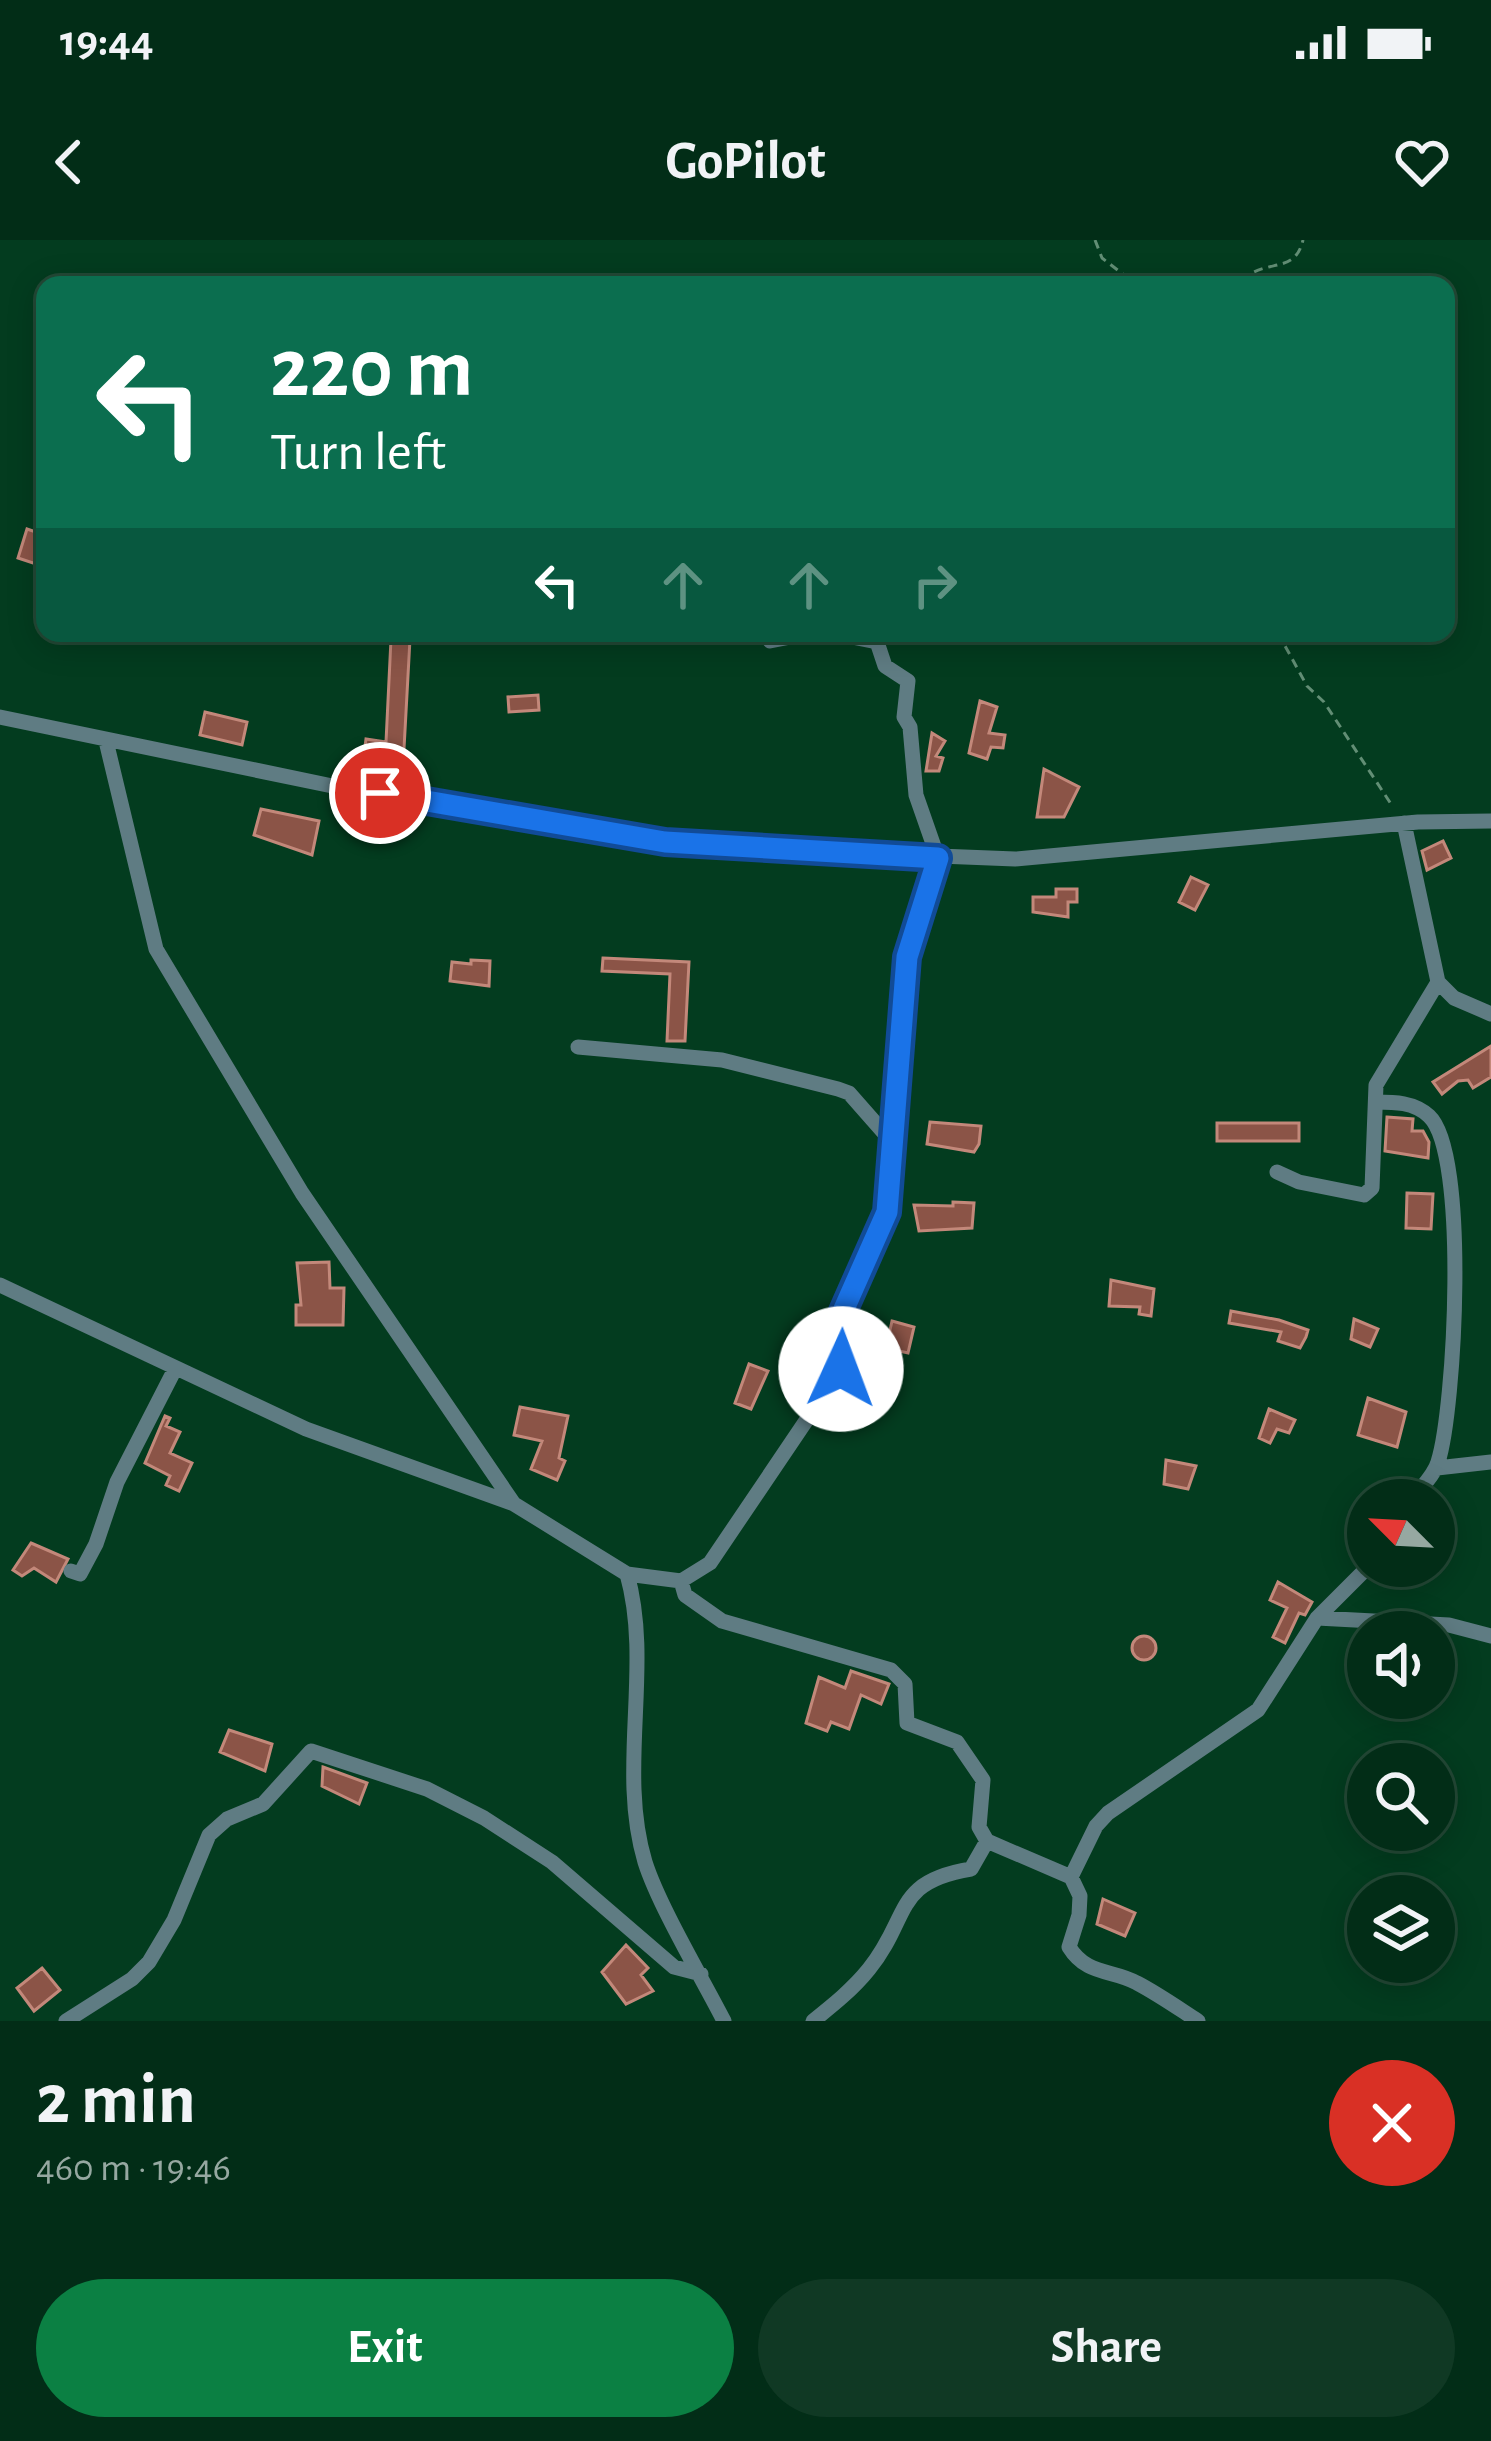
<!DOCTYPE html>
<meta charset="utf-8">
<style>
:root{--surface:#022d17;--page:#103924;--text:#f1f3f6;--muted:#96a8a1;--line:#234936;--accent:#0b8043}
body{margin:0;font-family:"Alegreya Sans",sans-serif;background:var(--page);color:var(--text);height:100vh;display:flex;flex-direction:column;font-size:45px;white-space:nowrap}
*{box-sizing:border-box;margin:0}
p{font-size:39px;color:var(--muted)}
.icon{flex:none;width:66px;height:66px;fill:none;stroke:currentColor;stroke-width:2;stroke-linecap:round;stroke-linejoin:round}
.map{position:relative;height:1781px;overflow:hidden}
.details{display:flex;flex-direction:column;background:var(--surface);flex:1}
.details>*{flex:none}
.guide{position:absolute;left:36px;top:36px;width:1419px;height:366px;border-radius:24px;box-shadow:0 6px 30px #0003,0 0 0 3px var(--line);background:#0b6e4f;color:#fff;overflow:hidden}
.needle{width:78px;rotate:294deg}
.fabs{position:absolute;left:1347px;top:1239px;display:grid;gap:24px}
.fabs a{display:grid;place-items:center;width:108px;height:108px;border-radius:50%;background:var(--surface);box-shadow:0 6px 30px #0003,0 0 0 3px var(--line);font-size:60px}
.pin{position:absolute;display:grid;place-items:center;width:102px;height:102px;color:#fff;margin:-51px;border:6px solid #fff;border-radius:50%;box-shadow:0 3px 12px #0007}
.me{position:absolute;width:132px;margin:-66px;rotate:2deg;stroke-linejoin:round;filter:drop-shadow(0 0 9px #0008)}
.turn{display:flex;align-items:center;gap:42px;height:252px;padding:0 36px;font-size:54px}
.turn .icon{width:156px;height:156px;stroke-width:2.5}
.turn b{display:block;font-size:84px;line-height:102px}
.lanes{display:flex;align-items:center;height:114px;padding:0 36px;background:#0003;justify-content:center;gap:60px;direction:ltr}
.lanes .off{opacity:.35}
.round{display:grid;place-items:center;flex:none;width:126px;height:126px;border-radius:63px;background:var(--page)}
.overview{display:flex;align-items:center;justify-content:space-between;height:204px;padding:0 36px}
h1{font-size:72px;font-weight:700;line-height:90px}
.action{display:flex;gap:24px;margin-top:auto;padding:24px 36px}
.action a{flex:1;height:138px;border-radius:72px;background:var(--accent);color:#fff;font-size:48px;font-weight:700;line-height:138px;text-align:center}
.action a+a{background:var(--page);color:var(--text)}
.status{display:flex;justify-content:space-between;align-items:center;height:84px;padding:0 60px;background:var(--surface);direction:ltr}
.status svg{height:33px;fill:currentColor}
header{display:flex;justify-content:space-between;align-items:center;height:156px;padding:0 36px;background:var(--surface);font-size:54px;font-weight:700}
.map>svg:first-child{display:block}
</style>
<div class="status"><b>19:44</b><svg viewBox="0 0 49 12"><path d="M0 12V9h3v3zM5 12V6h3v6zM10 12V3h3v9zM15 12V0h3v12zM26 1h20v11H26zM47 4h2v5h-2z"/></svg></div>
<header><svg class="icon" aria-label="back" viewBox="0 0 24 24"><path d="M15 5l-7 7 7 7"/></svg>GoPilot<svg class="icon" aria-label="heart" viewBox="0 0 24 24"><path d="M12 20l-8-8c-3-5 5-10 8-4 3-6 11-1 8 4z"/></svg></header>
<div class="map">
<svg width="1491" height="1781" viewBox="0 0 1491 1781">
<rect width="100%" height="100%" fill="#033c1f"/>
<path fill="#8b5447" stroke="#c3887a" stroke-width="3" d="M 27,289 L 45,295 L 45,327 L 18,318 Z
M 391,399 L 410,399 L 403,527 L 363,522 L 366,499 L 386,502 Z
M 538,455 L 539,470 L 509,472 L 508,457 Z
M 980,461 L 997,467 L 989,493 L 1005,495 L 1003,508 L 991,507 L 987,519 L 969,513 Z
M 205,472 L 247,482 L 242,505 L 200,495 Z
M 932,493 L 945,501 L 936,516 L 943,518 L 939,531 L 926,531 Z
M 1044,529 L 1079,547 L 1064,577 L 1037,577 Z
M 261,569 L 319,581 L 312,615 L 254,595 Z
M 1443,601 L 1451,618 L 1427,630 L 1422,611 Z
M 1191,637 L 1208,645 L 1195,670 L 1179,662 Z
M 1056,649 L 1077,649 L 1077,662 L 1068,662 L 1068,677 L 1033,672 L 1033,657 L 1056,657 Z
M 603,718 L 689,722 L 685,801 L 667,801 L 670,734 L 602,731 Z
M 471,720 L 490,721 L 489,746 L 450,741 L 452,722 L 471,724 Z
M 1491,806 L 1491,837 L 1473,848 L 1468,840 L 1458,841 L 1442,854 L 1433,842 Z
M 1387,877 L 1413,879 L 1412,891 L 1423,891 L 1429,902 L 1428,918 L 1385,911 Z
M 930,882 L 981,886 L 979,904 L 974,912 L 927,904 Z
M 1217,883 L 1299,883 L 1299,901 L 1217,901 Z
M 1407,953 L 1433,954 L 1431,989 L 1406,988 Z
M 953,962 L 974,963 L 972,988 L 919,991 L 914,965 L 953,966 Z
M 329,1022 L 330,1048 L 344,1048 L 343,1085 L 296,1085 L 296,1065 L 301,1065 L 297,1023 Z
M 1111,1040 L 1154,1049 L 1151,1076 L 1139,1074 L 1140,1067 L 1109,1066 Z
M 1231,1071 L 1279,1080 L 1308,1090 L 1306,1097 L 1300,1108 L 1278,1101 L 1281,1092 L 1229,1083 Z
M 1354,1079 L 1378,1089 L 1370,1107 L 1351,1099 Z
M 892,1081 L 914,1087 L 908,1113 L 886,1108 Z
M 749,1124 L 768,1131 L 751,1169 L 735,1163 Z
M 1368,1158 L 1406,1172 L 1397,1207 L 1358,1195 Z
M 520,1167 L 568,1176 L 559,1218 L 565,1221 L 557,1240 L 531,1229 L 542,1201 L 514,1195 Z
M 1269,1169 L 1295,1180 L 1289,1193 L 1277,1189 L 1270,1203 L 1259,1198 Z
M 165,1176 L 170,1178 L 166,1186 L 180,1192 L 170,1213 L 192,1223 L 179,1251 L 166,1245 L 170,1236 L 145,1223 Z
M 1166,1220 L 1196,1226 L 1188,1249 L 1164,1244 Z
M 31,1303 L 68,1319 L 56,1342 L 34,1328 L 22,1336 L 13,1330 Z
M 1278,1342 L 1312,1362 L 1305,1375 L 1299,1373 L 1285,1403 L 1273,1397 L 1287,1368 L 1270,1360 Z
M1132 1408a12 12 0 1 1 24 0a12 12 0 1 1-24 0Z
M 851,1431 L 889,1444 L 881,1464 L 861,1455 L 849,1489 L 831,1482 L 827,1491 L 806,1483 L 819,1437 L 845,1448 Z
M 229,1490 L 272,1504 L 265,1531 L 220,1512 Z
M 323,1527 L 367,1543 L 359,1564 L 322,1546 Z
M 1103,1659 L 1135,1673 L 1125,1696 L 1097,1684 Z
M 626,1705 L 648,1728 L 641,1735 L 653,1751 L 626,1764 L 602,1732 Z
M 42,1728 L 60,1750 L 34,1771 L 17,1748 Z"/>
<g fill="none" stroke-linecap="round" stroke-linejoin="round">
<path stroke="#628e75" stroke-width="3" stroke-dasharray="9 6" stroke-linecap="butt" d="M 1095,0 L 1102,18 L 1137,45
M 1248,45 L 1252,33 C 1275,21 1296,30 1303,0
M 1278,393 L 1307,446 L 1324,462 L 1393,567"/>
<path stroke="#5f7c83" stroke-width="15" d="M 770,401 L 811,393
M 0,477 L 342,548 L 665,602 L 760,609 L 1015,619 L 1418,582 L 1491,581
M 106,501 L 156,709 L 302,953 L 514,1264 L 627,1334 C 653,1426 617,1529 645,1622 C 659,1666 702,1738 724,1781
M 1404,583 L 1438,742 L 1454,758 L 1491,774
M 578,807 L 722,820 L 838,849 L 849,853 L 893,903
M 1376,862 C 1394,862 1414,862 1429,876 C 1469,913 1455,1169 1438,1222 C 1434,1236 1420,1248 1412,1260
M 1277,932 L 1299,942 L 1364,955 L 1372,948 L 1376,845 L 1438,742
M 0,1045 L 306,1189 L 514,1264
M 1437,1228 L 1491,1222
M 71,1331 L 80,1334 L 96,1304 L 117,1242 L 175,1129
M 627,1334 L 681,1341 L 710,1323 L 841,1129 L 840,1078 L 887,972 L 907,717 L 938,618 L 916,555 L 910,487 L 904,477 L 908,441 L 885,426 L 877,402 L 832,393
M 681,1341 L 685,1355 L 722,1381 L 891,1430 L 905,1444 L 907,1483 L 957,1502 L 983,1540 L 979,1587 L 987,1601 L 1071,1637 L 1080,1656 L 1079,1675 L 1069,1707 C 1087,1736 1112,1729 1137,1743 C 1158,1754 1178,1768 1198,1781
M 1317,1378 L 1449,1385 L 1491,1396
M 1071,1637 L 1096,1586 L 1108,1573 L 1258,1470 L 1317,1378 L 1369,1326
M 66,1781 L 132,1739 L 149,1722 L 174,1680 L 209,1595 L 227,1579 L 263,1564 L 311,1511 L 427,1549 L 484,1578 L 552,1622 L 674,1727 L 701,1734
M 813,1781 C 833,1765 853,1749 869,1729 C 911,1677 892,1642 971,1629 L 987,1601"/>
</g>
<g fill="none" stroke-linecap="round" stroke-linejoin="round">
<defs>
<path id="route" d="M 380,553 L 665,602 L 938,618 L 907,717 L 887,972 L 840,1078 L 841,1129"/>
</defs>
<use href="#route" stroke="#114b97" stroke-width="30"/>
<use href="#route" stroke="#1a73e8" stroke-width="21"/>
</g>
</svg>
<div class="fabs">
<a><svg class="needle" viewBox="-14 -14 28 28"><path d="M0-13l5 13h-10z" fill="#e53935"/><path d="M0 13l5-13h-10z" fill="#96a8a1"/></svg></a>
<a><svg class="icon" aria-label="sound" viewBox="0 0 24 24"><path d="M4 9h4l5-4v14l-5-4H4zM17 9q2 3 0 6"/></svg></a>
<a><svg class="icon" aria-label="search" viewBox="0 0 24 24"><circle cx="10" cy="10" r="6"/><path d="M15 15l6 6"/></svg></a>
<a><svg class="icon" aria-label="layers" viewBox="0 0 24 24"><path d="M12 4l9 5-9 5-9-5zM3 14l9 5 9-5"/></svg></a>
</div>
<div class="pin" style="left:380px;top:553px;background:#d93025"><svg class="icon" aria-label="arrive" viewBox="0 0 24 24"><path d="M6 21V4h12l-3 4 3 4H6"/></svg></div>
<svg class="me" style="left:841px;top:1129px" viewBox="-20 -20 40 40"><circle r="19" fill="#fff"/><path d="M0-13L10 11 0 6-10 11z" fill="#1a73e8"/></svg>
<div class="guide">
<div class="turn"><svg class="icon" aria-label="left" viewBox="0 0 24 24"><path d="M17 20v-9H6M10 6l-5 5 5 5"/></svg><div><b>220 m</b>Turn left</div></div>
<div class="lanes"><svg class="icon" aria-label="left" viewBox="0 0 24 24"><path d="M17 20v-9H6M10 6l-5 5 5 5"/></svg><svg class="icon off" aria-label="ahead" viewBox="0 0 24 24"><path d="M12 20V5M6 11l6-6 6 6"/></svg><svg class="icon off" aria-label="ahead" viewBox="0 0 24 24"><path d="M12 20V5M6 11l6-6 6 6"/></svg><svg class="icon off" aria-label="right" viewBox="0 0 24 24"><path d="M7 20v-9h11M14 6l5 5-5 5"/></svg></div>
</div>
</div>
<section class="details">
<div class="overview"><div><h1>2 min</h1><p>460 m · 19:46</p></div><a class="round" style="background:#d93025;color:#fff"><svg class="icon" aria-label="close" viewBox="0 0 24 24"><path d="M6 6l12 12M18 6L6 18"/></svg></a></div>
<div class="action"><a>Exit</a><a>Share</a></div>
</section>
